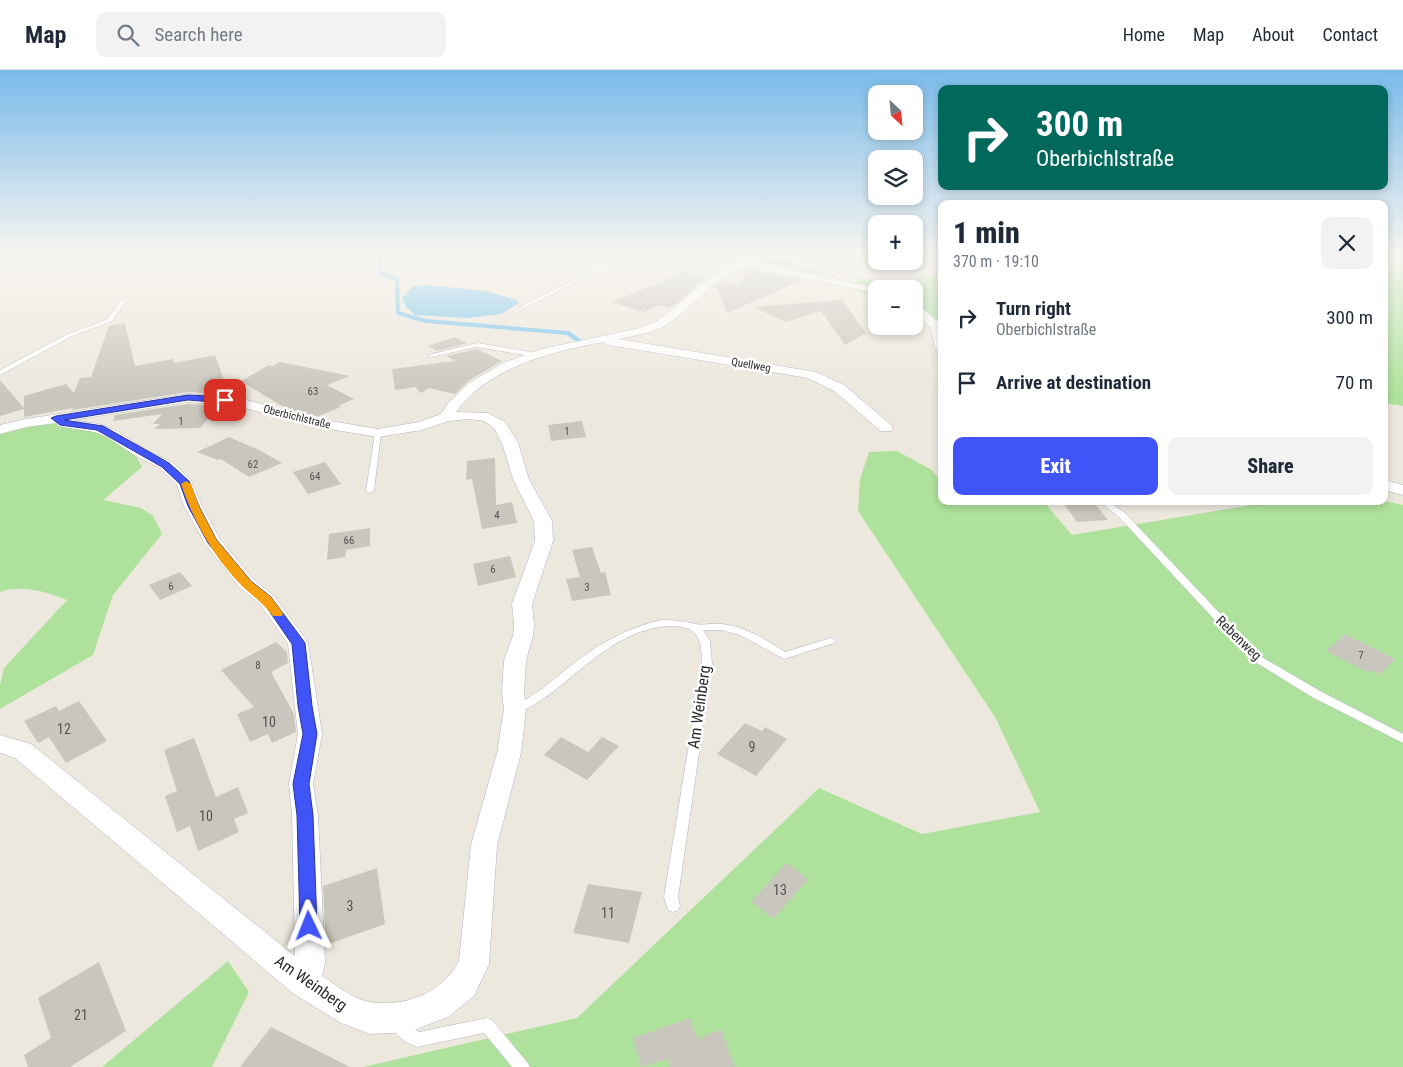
<!DOCTYPE html>
<meta charset="utf-8">
<style>
:root{--surface:#fff;--page:#f2f2f3;--text:#1f2937;--muted:#747a83;--line:#e0e1e3;--accent:#4154f7}
body{margin:0;font-family:"Roboto Condensed",sans-serif;background:var(--page);color:var(--text);height:100vh;display:flex;flex-direction:column;font-size:19px;white-space:nowrap}
*{box-sizing:border-box;margin:0}
p{font-size:16px;color:var(--muted)}
.icon{flex:none;width:28px;height:28px;fill:none;stroke:currentColor;stroke-width:2;stroke-linecap:round;stroke-linejoin:round}
.map{position:relative;flex:1;overflow:hidden}
.panel{position:absolute;left:938px;top:130px;width:450px;height:305px;display:flex;flex-direction:column;background:var(--surface);border-radius:10px;box-shadow:0 2px 8px #0003}
.panel>*{flex:none}
.top-card{position:absolute;left:938px;top:15px;width:450px;height:105px;border-radius:10px;box-shadow:0 2px 8px #0003;background:#00695c;color:#fff;overflow:hidden}
.needle{width:32px;rotate:154deg}
.controls{position:absolute;left:868px;top:15px;display:grid;gap:10px}
.controls a{display:grid;place-items:center;width:55px;height:55px;border-radius:10px;background:var(--surface);box-shadow:0 2px 8px #0003;font-size:25px}
.pin{position:absolute;display:grid;place-items:center;width:42px;height:42px;color:#fff;margin:-21px;border-radius:10px;box-shadow:0 2px 8px #0006}
.me{position:absolute;width:55px;margin:-28px;rotate:358deg;stroke-linejoin:round;filter:drop-shadow(0 0 4px #0008)}
.turn{display:flex;align-items:center;gap:18px;height:105px;padding:0 15px;font-size:22px}
.turn .icon{width:65px;height:65px;stroke-width:2.5}
.turn b{display:block;font-size:35px;line-height:42px}
.round{display:grid;place-items:center;flex:none;width:52px;height:52px;border-radius:10px;background:var(--page)}
.headline{display:flex;align-items:center;justify-content:space-between;height:85px;padding:0 15px}
h1{font-size:30px;font-weight:800;line-height:38px}
.cta{display:flex;gap:10px;margin-top:auto;padding:10px 15px}
.cta a{flex:1;height:58px;border-radius:10px;background:var(--accent);color:#fff;font-size:20px;font-weight:800;line-height:58px;text-align:center}
.cta a+a{background:var(--page);color:var(--text)}
ul{padding:0;list-style:none}
li{display:flex;align-items:center;gap:15px;height:65px;padding:0 15px}
li div{flex:1}
li b{display:block;font-size:19px}
li em{font-style:normal}
header{display:flex;align-items:center;gap:30px;box-sizing:border-box;height:70px;padding:0 25px;background:var(--surface);border-bottom:1px solid var(--line)}
header strong{font-size:24px}
nav{display:flex;gap:28px;margin-inline-start:auto;font-size:18px}
.search{width:350px;height:45px;background:var(--page);display:flex;align-items:center;gap:12px;box-sizing:border-box;padding:0 18px;border-radius:10px;color:var(--muted);font-size:19px}
.map>svg:first-child{display:block}
</style>
<header>
<strong>Map</strong>
<div class="search"><svg class="icon" aria-label="search" viewBox="0 0 24 24"><circle cx="10" cy="10" r="6"/><path d="M15 15l6 6"/></svg>Search here</div>
<nav><a>Home</a><a>Map</a><a>About</a><a>Contact</a></nav>
</header>
<div class="map">
<svg width="1403" height="997" viewBox="0 0 1403 997">
<rect width="100%" height="100%" fill="#ede8de"/>
<path fill="#aee29c" d="M 1384,185 L 1403,185 L 1403,336 L 1384,333 Z
M 920,205 L 941,206 L 941,260 L 914,248 L 914,219 L 876,219 L 876,226 L 851,219 L 858,208 L 908,216 Z
M 59,348 L 107,358 L 134,383 L 142,397 L 103,430 L 141,438 L 153,446 L 162,464 L 113,525 L 93,585 L 0,639 L 0,615 L 4,598 L 67,530 C 48,522 20,514 0,522 L 0,364 Z
M 897,381 L 932,400 L 941,412 L 941,431 L 1043,431 L 1072,465 L 1275,431 L 1384,431 L 1403,435 L 1403,997 L 363,997 L 577,948 L 819,718 L 922,764 L 1040,742 L 995,647 L 858,441 L 860,409 L 869,382 Z
M 228,891 L 249,922 L 212,997 L 102,997 Z"/>
<path fill="#73c2ed" d="M 426,215 L 486,221 L 516,230 L 519,233 L 501,244 L 468,248 L 415,245 L 406,237 L 402,228 L 412,217 Z"/>
<g fill="none" stroke-linecap="round" stroke-linejoin="round">
<path stroke="#73c2ed" stroke-width="4" d="M 380,185 L 381,204 L 397,209 L 398,243 L 426,251 L 568,263 L 581,272"/>
</g>
<path fill="#c9c6bd" d="M 755,187 L 784,190 L 823,202 L 818,204 L 753,190 Z
M 748,199 L 803,210 L 727,243 L 717,216 L 711,219 L 721,211 L 739,216 Z
M 686,202 L 706,207 L 675,235 L 669,238 L 661,235 L 643,242 L 612,232 Z
M 842,230 L 866,263 L 845,275 L 821,241 L 786,252 L 753,237 Z
M 125,253 L 135,296 L 173,289 L 174,293 L 215,285 L 224,310 L 226,310 L 232,320 L 228,325 L 188,322 L 72,340 L 73,338 L 24,347 L 24,339 L 0,346 L 0,310 L 24,338 L 24,326 L 66,314 L 74,323 L 80,308 L 91,307 L 109,256 Z
M 455,267 L 467,273 L 437,281 L 428,276 Z
M 477,279 L 502,291 L 468,311 L 455,324 L 429,318 L 421,323 L 415,317 L 395,320 L 392,299 L 455,291 L 446,286 Z
M 280,292 L 350,306 L 327,315 L 354,329 L 338,336 L 341,337 L 316,347 L 287,339 L 241,311 L 269,295 L 273,296 Z
M 188,334 L 218,336 L 200,358 L 154,359 L 160,354 L 153,354 L 162,344 L 113,351 L 115,345 Z
M 582,351 L 586,367 L 551,371 L 548,355 Z
M 229,367 L 261,381 L 282,393 L 249,407 L 221,389 L 218,390 L 197,382 Z
M 495,388 L 496,435 L 512,432 L 517,453 L 482,459 L 472,409 L 466,410 L 467,391 Z
M 325,392 L 341,414 L 308,424 L 293,402 Z
M 1062,431 L 1093,431 L 1108,450 L 1077,452 Z
M 370,458 L 370,476 L 346,480 L 345,487 L 327,490 L 329,464 Z
M 592,477 L 601,503 L 605,502 L 611,525 L 572,531 L 566,509 L 580,507 L 572,480 Z
M 510,486 L 516,507 L 478,516 L 473,494 Z
M 180,502 L 192,516 L 160,530 L 149,515 Z
M 1345,564 L 1395,589 L 1380,605 L 1371,600 L 1369,603 L 1326,581 Z
M 276,572 L 287,582 L 288,593 L 271,602 L 294,644 L 296,662 L 272,673 L 268,664 L 250,672 L 237,644 L 254,637 L 221,600 Z
M 79,631 L 107,671 L 66,693 L 49,667 L 38,673 L 24,651 L 56,636 L 59,641 Z
M 745,653 L 762,661 L 765,657 L 787,669 L 756,706 L 717,684 Z
M 561,667 L 588,682 L 602,667 L 619,676 L 587,710 L 544,685 Z
M 194,668 L 216,727 L 238,717 L 248,743 L 234,749 L 239,762 L 198,781 L 190,756 L 177,762 L 165,726 L 177,721 L 164,680 Z
M 786,793 L 808,809 L 774,849 L 751,832 Z
M 377,798 L 385,854 L 326,875 L 323,816 Z
M 588,814 L 642,822 L 629,873 L 573,863 Z
M 99,892 L 126,961 L 70,997 L 28,997 L 24,985 L 51,968 L 38,928 Z
M 690,948 L 697,969 L 721,959 L 735,997 L 670,997 L 668,989 L 641,997 L 633,968 Z
M 271,957 L 350,997 L 240,997 Z"/>
<g fill="none" stroke-linecap="round" stroke-linejoin="round">
<defs>
<path id="lane" d="M 626,185 L 633,185 L 524,238 L 519,237 Z
M 731,185 L 746,185 L 749,187 L 747,188 Z
M 122,230 L 125,232 L 112,251 L 72,266 L 0,305 L 0,300 L 68,264 L 108,249 L 120,231 Z
M 477,273 L 536,283 L 539,285 L 536,287 L 477,277 L 431,287 L 428,285 Z
M 378,361 L 381,363 L 374,421 L 370,423 L 366,421 L 375,363 Z
M 1099,431 L 1108,431 L 1125,443 L 1260,586 L 1320,621 L 1403,664 L 1403,673 L 1312,627 L 1252,590 L 1119,447 Z
M 661,550 C 676,550 682,551 696,554 C 704,556 714,552 722,554 C 746,557 766,569 785,582 L 831,568 L 834,569 L 836,571 L 834,573 L 784,589 L 740,565 L 721,560 L 703,560 L 710,571 L 712,594 L 678,827 L 680,836 L 678,840 L 673,842 L 668,840 L 664,827 L 702,594 C 702,570 699,556 671,556 C 618,558 583,601 543,629 C 534,635 525,640 515,643 L 511,642 L 510,639 L 511,636 C 534,628 550,612 569,597 C 597,575 626,558 661,550 Z
M 397,948 L 419,962 L 487,948 L 492,950 L 527,992 L 530,997 L 512,997 L 484,963 L 417,977 C 408,974 394,965 390,955 L 392,950 Z"/>
<path id="street" d="M 742,185 L 752,185 L 749,191 L 881,219 L 876,219 L 876,223 L 744,196 L 715,213 L 680,245 L 665,256 L 651,262 L 619,269 L 816,302 L 844,315 L 891,355 L 893,358 L 891,361 L 881,361 L 834,321 L 808,308 L 609,275 L 603,272 C 551,282 490,296 456,342 L 488,343 L 505,352 L 518,373 L 529,409 L 552,451 L 553,471 L 532,534 L 534,555 L 533,566 L 526,590 L 524,622 L 526,639 L 521,683 L 497,775 L 489,894 L 474,926 L 448,947 L 409,962 L 370,964 L 341,953 L 294,924 L 15,688 L 0,683 L 0,665 L 31,674 L 295,886 L 292,745 L 289,714 L 298,664 L 288,574 L 260,534 L 240,518 L 206,475 L 184,436 L 177,415 L 160,398 L 136,386 L 107,367 L 95,362 L 63,357 L 58,356 L 56,353 L 27,357 L 0,364 L 0,355 L 26,349 L 188,324 L 239,328 L 312,348 L 378,359 L 419,352 L 441,344 L 449,332 L 469,313 L 503,293 L 542,279 L 640,258 L 657,251 L 672,240 L 707,209 L 733,195 ZM 188,332 L 238,336 L 311,356 L 378,367 L 422,360 L 449,351 L 468,349 L 484,351 L 494,358 L 502,373 L 513,409 L 534,451 L 535,471 L 512,534 L 514,555 L 513,566 L 504,590 L 502,622 L 504,639 L 497,683 L 471,775 L 459,891 C 443,922 405,938 370,932 C 353,929 336,915 322,906 L 325,893 L 318,745 L 313,714 L 322,664 L 308,573 L 305,568 L 274,526 L 254,510 L 220,469 L 202,436 L 191,410 L 172,392 L 146,380 L 117,361 L 99,354 L 73,350 Z
M 914,234 L 918,235 L 941,254 L 941,283 L 935,279 L 931,258 L 914,243 Z
M 1384,410 L 1403,415 L 1403,425 L 1384,420 Z"/>
</defs>
<use href="#lane" stroke="#b2b3bf" stroke-width="1"/>
<use href="#street" stroke="#b2b3bf" stroke-width="1"/>
<use href="#lane" fill="#fff" fill-rule="evenodd"/>
<use href="#street" fill="#fff" fill-rule="evenodd"/>
</g>
<linearGradient id="sky" x2="0" y2="1"><stop stop-color="#79baea"/><stop offset="0.57" stop-color="#f7f5f0"/><stop offset="1" stop-color="#f7f5f0" stop-opacity="0"/></linearGradient>
<rect width="1403" height="325" fill="url(#sky)"/>
<path fill="#4154f7" stroke="#2a37a1" d="M 188,325 L 225,327 L 229,330 L 225,333 L 188,330 L 64,350 L 103,356 L 169,393 L 189,411 L 199,436 L 216,469 L 251,511 L 271,527 L 305,573 L 312,636 L 317,664 L 309,714 L 313,745 L 317,856 L 315,862 L 309,864 L 303,862 L 300,856 L 297,745 L 293,714 L 303,664 L 298,636 L 292,574 L 263,532 L 243,516 L 208,473 L 188,436 L 180,414 L 162,397 L 97,360 L 60,355 L 51,348 L 56,346 Z"/>
<path fill="#f59e0b" d="M 186,411 L 191,414 L 199,436 L 216,469 L 251,511 L 271,527 L 283,543 L 282,546 L 273,546 C 263,533 254,527 243,517 C 214,488 194,452 181,414 Z"/>
<g text-anchor="middle" dominant-baseline="central" stroke-width="5" stroke-linejoin="round" paint-order="stroke">
<g font-size="11" fill="#2c2c2c" stroke="#fff">
<text transform="translate(751 295) rotate(10)">Quellweg</text>
<text transform="translate(297 347) rotate(14)">Oberbichlstraße</text>
</g>
<g font-size="11" fill="#535250">
<text x="313" y="321">63</text>
<text x="181" y="351">1</text>
<text x="567" y="361">1</text>
<text x="253" y="394">62</text>
<text x="315" y="406">64</text>
<text x="497" y="445">4</text>
<text x="349" y="470">66</text>
<text x="493" y="499">6</text>
<text x="171" y="516">6</text>
<text x="587" y="517">3</text>
<text x="1361" y="585">7</text>
<text x="258" y="595">8</text>
</g>
<g font-size="14" fill="#2c2c2c" stroke="#fff">
<text transform="translate(1239 568) rotate(44)">Rebenweg</text>
</g>
<g font-size="14" fill="#535250">
<text x="269" y="652">10</text>
<text x="64" y="659">12</text>
<text x="752" y="677">9</text>
<text x="206" y="746">10</text>
<text x="780" y="820">13</text>
<text x="350" y="836">3</text>
<text x="608" y="843">11</text>
<text x="81" y="945">21</text>
</g>
<g font-size="16" fill="#2c2c2c" stroke="#fff">
<text transform="translate(699 637) rotate(-82)">Am Weinberg</text>
<text transform="translate(311 913) rotate(35)">Am Weinberg</text>
</g>
</g>
</svg>
<div class="controls">
<a><svg class="needle" viewBox="-14 -14 28 28"><path d="M0-13l5 13h-10z" fill="#e53935"/><path d="M0 13l5-13h-10z" fill="#747a83"/></svg></a>
<a><svg class="icon" aria-label="layers" viewBox="0 0 24 24"><path d="M12 4l9 5-9 5-9-5zM3 14l9 5 9-5"/></svg></a>
<a>+</a>
<a>−</a>
</div>
<div class="pin" style="left:225px;top:330px;background:#d93025"><svg class="icon" aria-label="arrive" viewBox="0 0 24 24"><path d="M6 21V4h12l-3 4 3 4H6"/></svg></div>
<svg class="me" style="left:309px;top:856px" viewBox="-20 -20 40 40"><path d="M0-17L14 15 0 8-14 15z" fill="#4154f7" stroke="#fff" stroke-width="4"/></svg>
<div class="top-card">
<div class="turn"><svg class="icon" aria-label="right" viewBox="0 0 24 24"><path d="M7 20v-9h11M14 6l5 5-5 5"/></svg><div><b>300 m</b>Oberbichlstraße</div></div>
</div>
<section class="panel">
<div class="headline"><div><h1>1 min</h1><p>370 m · 19:10</p></div><a class="round"><svg class="icon" aria-label="close" viewBox="0 0 24 24"><path d="M6 6l12 12M18 6L6 18"/></svg></a></div>
<ul>
<li><svg class="icon" aria-label="right" viewBox="0 0 24 24"><path d="M7 20v-9h11M14 6l5 5-5 5"/></svg><div><b>Turn right</b><p>Oberbichlstraße</p></div><em>300 m</em></li>
<li><svg class="icon" aria-label="arrive" viewBox="0 0 24 24"><path d="M6 21V4h12l-3 4 3 4H6"/></svg><div><b>Arrive at destination</b></div><em>70 m</em></li>
</ul>
<div class="cta"><a>Exit</a><a>Share</a></div>
</section>
</div>
